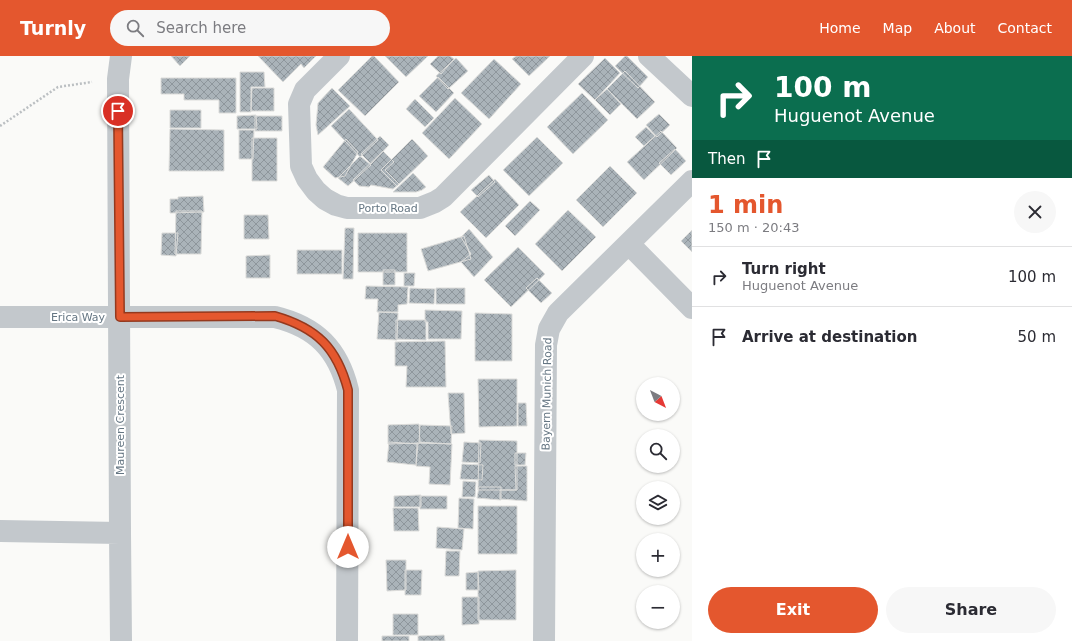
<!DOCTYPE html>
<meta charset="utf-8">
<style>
:root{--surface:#fff;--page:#f7f7f7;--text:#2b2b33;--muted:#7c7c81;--line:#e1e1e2;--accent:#e4572e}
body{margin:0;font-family:"DejaVu Sans",sans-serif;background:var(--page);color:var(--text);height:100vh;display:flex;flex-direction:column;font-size:15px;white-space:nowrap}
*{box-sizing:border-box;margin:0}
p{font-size:13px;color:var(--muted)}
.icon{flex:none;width:22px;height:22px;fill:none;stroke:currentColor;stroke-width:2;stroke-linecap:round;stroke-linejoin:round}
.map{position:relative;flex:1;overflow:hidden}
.drawer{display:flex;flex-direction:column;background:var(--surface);width:380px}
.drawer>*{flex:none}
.banner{background:#0b6e4f;color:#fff;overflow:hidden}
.needle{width:26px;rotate:138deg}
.controls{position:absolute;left:636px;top:321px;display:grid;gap:8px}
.controls a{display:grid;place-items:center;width:44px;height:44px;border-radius:50%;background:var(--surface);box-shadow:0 1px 3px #0004;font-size:20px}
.pin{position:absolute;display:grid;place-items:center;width:34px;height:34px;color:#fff;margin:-17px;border:2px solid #fff;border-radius:50%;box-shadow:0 1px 4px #0007}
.me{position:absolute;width:44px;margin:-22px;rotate:0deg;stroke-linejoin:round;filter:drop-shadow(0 0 3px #0008)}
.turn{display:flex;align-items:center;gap:14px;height:84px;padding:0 16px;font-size:18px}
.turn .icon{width:52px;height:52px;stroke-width:2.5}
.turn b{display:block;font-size:28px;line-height:34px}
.then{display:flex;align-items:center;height:38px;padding:0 16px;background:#0003;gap:8px;font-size:15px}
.round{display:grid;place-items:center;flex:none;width:42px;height:42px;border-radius:21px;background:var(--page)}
.head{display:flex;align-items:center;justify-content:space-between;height:68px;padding:0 16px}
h1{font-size:24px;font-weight:700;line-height:30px;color:var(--accent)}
.button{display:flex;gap:8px;margin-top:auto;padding:8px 16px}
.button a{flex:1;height:46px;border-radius:24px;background:var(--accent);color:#fff;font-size:16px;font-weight:700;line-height:46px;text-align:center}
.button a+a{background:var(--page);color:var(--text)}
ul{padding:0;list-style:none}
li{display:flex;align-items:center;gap:12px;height:60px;padding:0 16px;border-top:1px solid var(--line)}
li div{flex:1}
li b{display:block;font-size:15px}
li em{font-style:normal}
header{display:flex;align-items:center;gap:24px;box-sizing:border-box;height:56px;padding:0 20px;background:var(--accent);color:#fff}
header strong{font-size:19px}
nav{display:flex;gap:22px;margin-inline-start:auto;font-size:14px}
.search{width:280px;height:36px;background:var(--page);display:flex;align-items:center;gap:10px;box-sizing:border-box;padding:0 14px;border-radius:22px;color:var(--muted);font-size:15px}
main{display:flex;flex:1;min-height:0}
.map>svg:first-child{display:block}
</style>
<header>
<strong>Turnly</strong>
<div class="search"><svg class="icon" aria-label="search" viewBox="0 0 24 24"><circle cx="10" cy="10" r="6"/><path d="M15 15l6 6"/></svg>Search here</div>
<nav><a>Home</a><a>Map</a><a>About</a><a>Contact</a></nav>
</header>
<main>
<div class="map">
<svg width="692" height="585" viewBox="0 0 692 585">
<defs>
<pattern id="building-cross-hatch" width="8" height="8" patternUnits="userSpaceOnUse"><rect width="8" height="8" fill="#aab3b9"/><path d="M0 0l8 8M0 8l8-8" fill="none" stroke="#8e969c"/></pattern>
</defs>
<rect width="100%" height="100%" fill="#fafaf8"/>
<path fill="url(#building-cross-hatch)" stroke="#dcdcda" d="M 171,0 L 190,0 L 180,10 Z
M 258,0 L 316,0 L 304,12 L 301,8 L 283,26 Z
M 372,0 L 374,0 L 399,26 L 365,60 L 338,34 Z
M 385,0 L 428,0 L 406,21 Z
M 438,0 L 450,0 L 454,3 L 441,18 L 430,8 Z
M 516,0 L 550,0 L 529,20 L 512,3 Z
M 625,0 L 627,0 L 648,21 L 638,32 L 615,10 Z
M 456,2 L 468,15 L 448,33 L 436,20 Z
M 605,2 L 620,17 L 595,44 L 578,28 Z
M 494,3 L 521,28 L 489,63 L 461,37 Z
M 625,15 L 655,46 L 637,63 L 607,33 Z
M 240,16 L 264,16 L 265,31 L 251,31 L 251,56 L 240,56 Z
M 438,21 L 454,37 L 436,56 L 419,40 Z
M 161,22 L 236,22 L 236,57 L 219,57 L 219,44 L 184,44 L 184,38 L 161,38 Z
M 252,32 L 274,32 L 274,55 L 251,55 Z
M 332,32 L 350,50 L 318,79 L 316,69 L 318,47 Z
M 607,33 L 621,48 L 610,59 L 595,44 Z
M 582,37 L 608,64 L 573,98 L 547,71 Z
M 455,42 L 482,68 L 449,103 L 422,77 Z
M 415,43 L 434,62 L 425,71 L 406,53 Z
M 349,53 L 378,84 L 360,101 L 331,70 Z
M 170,54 L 201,54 L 201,72 L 170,72 Z
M 659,58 L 670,69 L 657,81 L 646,69 Z
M 256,59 L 257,73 L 237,73 L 237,60 Z
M 255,60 L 282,60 L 282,75 L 255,75 Z
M 646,71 L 655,80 L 644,90 L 635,81 Z
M 170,73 L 224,74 L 224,115 L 169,115 Z
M 239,74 L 254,74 L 253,103 L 239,103 Z
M 661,75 L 677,92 L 644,124 L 627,106 Z
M 380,80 L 389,89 L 371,108 L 361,98 Z
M 537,81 L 563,107 L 529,140 L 503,114 Z
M 252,82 L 277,82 L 277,125 L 252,125 Z
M 346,83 L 358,96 L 345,120 L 335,122 L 323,111 Z
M 412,83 L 428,100 L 397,130 L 381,114 Z
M 675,93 L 686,105 L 671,119 L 659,107 Z
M 383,95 L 394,106 L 385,114 L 399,128 L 393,133 L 371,129 L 369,131 L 359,130 L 353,124 Z
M 360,100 L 371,109 L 348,130 L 338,122 Z
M 610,110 L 637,137 L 603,171 L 576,144 Z
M 413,117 L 426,131 L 422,134 L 416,136 L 393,136 Z
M 489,119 L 495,126 L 478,141 L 471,134 Z
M 495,123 L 519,149 L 486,182 L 460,156 Z
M 203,140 L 204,156 L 170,157 L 170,143 L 178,143 L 178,141 Z
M 530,145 L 540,154 L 515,180 L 505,170 Z
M 568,154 L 596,181 L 562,215 L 535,188 Z
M 176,155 L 202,155 L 201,198 L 175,198 Z
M 244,159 L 268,159 L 269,183 L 244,183 Z
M 345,172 L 354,172 L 353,223 L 343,223 Z
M 469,173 L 493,201 L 474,221 L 461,206 L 471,198 L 461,181 Z
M 692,174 L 692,196 L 681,185 Z
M 162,177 L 178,177 L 176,200 L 161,199 Z
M 358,177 L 407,177 L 407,216 L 358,216 Z
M 464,180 L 471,203 L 428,215 L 421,193 Z
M 518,191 L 545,218 L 511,251 L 484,224 Z
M 297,194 L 342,194 L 342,218 L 297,218 Z
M 270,199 L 270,222 L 246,222 L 246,200 Z
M 383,214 L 395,214 L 395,229 L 383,229 Z
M 404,217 L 415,217 L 414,230 L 404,230 Z
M 537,222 L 552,237 L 541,247 L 526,232 Z
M 366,230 L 408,231 L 407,248 L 398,249 L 398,256 L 377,256 L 378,243 L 365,243 Z
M 410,232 L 435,233 L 434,248 L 409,247 Z
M 436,232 L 465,232 L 465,248 L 436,248 Z
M 425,254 L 462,255 L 461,283 L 428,283 L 428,266 L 425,266 Z
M 379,256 L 398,257 L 397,284 L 377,283 Z
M 475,257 L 512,258 L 512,305 L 475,305 Z
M 396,264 L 426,264 L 426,284 L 396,283 Z
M 445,285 L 446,331 L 406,331 L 407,310 L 395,310 L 395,286 Z
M 478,323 L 517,323 L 517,370 L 479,371 Z
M 448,337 L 464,337 L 465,377 L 451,378 Z
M 518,347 L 526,347 L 527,370 L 518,370 Z
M 419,368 L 420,387 L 388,388 L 388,369 Z
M 420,369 L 452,370 L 451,388 L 419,386 Z
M 479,384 L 517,385 L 517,434 L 478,434 Z
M 389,386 L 418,388 L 416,409 L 387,406 Z
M 464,386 L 481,387 L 480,407 L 462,406 Z
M 417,387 L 452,388 L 450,429 L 429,428 L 430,411 L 416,410 Z
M 515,397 L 526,397 L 525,409 L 515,409 Z
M 462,408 L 483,409 L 482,424 L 460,423 Z
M 515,410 L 527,410 L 527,445 L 500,443 L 500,434 L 516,434 Z
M 463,425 L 476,426 L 475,441 L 462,441 Z
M 479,431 L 501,431 L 501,444 L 477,442 Z
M 421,439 L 421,451 L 394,451 L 394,440 Z
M 420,440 L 447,440 L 447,453 L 420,453 Z
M 459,442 L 474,443 L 473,473 L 458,472 Z
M 478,450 L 517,450 L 517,498 L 478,498 Z
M 393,452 L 418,452 L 419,475 L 394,475 Z
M 437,471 L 464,473 L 462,494 L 436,492 Z
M 446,495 L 460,495 L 459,520 L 445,520 Z
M 386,504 L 406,504 L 406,534 L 387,535 Z
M 405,514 L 422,514 L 421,539 L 405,539 Z
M 516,514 L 516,564 L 478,564 L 478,515 Z
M 478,516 L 479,534 L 466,534 L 466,517 Z
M 462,541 L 479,541 L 479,568 L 462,569 Z
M 393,558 L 418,558 L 418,579 L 393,579 Z
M 444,579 L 445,585 L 418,585 L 418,580 Z
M 382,580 L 409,580 L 409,585 L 382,585 Z"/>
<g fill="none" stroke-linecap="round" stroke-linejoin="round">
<path stroke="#bbbfc2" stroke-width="2.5" stroke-dasharray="2 2" stroke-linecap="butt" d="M 0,70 L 58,31 L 92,26"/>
<path stroke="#c3c8cc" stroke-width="22" d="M 339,0 L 305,34 L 299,48 L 301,110 L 307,123 L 316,135 L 325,143 L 336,149 L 347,152 L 420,152 L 435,146 L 443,141 L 583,0
M 649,0 L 692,40
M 629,188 L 692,252
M 0,261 L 275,261 C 316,271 338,293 348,334 L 347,585
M 0,475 L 120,477 L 121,585
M 120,477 L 118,23 L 121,0
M 544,585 L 546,289 L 549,273 L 558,257 L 692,125"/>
</g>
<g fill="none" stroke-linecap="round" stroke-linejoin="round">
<defs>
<path id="route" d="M 118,55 L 120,261 L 275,260 C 317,272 337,292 348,334 L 348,491"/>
</defs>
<use href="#route" stroke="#94391e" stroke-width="10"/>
<use href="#route" stroke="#e4572e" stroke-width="7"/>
</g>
<g text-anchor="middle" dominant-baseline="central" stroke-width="4" stroke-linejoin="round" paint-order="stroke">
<g font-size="11" fill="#657683" stroke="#fff">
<text x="388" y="152">Porto Road</text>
<text x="78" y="261">Erica Way</text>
<text transform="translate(547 338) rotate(-89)">Bayern Munich Road</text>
<text transform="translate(120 369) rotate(-90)">Maureen Crescent</text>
</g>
</g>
</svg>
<div class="controls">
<a><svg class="needle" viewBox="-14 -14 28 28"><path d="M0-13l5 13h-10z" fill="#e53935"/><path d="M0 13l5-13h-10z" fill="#7c7c81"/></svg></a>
<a><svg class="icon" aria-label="search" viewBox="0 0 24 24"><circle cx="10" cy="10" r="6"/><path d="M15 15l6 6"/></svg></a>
<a><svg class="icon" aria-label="layers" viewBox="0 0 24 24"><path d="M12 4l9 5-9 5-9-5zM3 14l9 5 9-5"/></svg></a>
<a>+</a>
<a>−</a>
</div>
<div class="pin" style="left:118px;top:55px;background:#d93025"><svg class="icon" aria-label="arrive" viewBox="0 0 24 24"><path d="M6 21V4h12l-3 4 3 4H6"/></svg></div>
<svg class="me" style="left:348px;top:491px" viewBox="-20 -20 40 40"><circle r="19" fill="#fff"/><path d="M0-13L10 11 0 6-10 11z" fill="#e4572e"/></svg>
</div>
<section class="drawer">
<div class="banner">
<div class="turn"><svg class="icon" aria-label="right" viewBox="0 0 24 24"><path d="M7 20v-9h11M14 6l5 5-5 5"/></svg><div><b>100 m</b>Huguenot Avenue</div></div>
<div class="then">Then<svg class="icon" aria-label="arrive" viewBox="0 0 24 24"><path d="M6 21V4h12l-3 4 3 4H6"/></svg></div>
</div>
<div class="head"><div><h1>1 min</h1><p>150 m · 20:43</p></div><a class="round"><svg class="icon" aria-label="close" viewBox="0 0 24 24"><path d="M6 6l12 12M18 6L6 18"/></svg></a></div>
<ul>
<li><svg class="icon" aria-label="right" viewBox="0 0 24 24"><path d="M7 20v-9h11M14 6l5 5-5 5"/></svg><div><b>Turn right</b><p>Huguenot Avenue</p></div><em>100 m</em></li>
<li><svg class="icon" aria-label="arrive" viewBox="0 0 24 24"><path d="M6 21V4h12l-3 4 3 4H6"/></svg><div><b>Arrive at destination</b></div><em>50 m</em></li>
</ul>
<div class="button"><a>Exit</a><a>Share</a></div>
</section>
</main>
